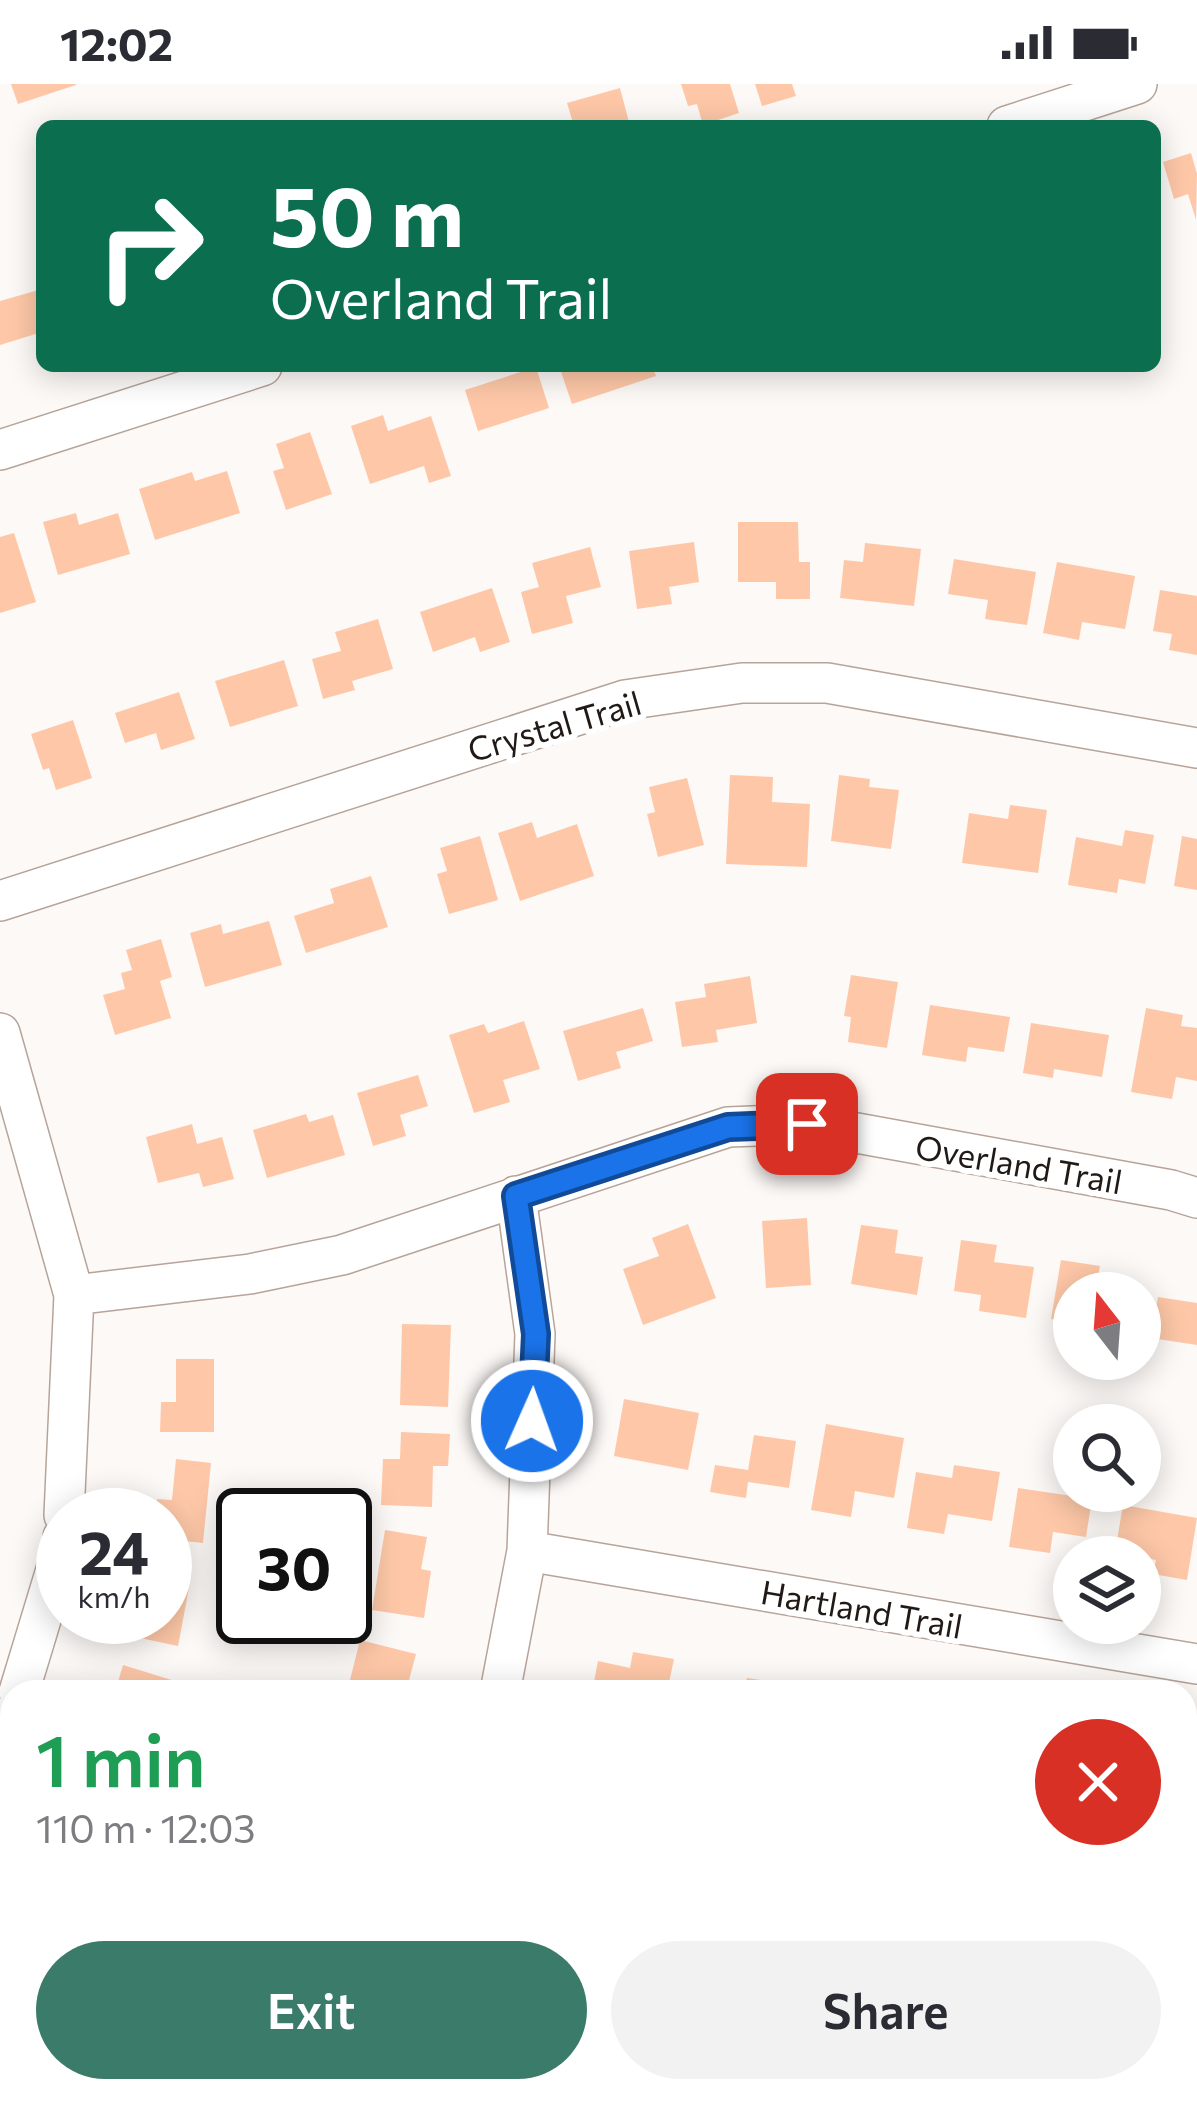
<!DOCTYPE html>
<meta charset="utf-8">
<style>
:root{--surface:#fff;--page:#f2f2f3;--text:#2b2b33;--muted:#7c7c81;--accent:#3b7b69}
body{margin:0;font-family:Commissioner,sans-serif;background:var(--page);color:var(--text);height:100vh;display:flex;flex-direction:column;font-size:45px;white-space:nowrap}
*{box-sizing:border-box;margin:0}
p{font-size:39px;color:var(--muted)}
.icon{flex:none;width:66px;height:66px;fill:none;stroke:currentColor;stroke-width:2;stroke-linecap:round;stroke-linejoin:round}
.map{position:relative;flex:1;overflow:hidden}
.sheet{position:absolute;left:0px;top:1596px;width:1197px;height:423px;display:flex;flex-direction:column;background:var(--surface);border-radius:36px 36px 0 0;box-shadow:0 6px 30px #0003}
.sheet>*{flex:none}
.banner{position:absolute;left:36px;top:36px;width:1125px;height:252px;border-radius:18px;box-shadow:0 6px 30px #0003;background:#0b6e4f;color:#fff;overflow:hidden}
.needle{width:78px;rotate:343deg}
.fabs{position:absolute;left:1053px;top:1188px;display:grid;gap:24px}
.fabs a{display:grid;place-items:center;width:108px;height:108px;border-radius:50%;background:var(--surface);box-shadow:0 6px 30px #0003;font-size:60px}
.speed{position:absolute;left:36px;top:1404px;display:flex;gap:24px;font-size:60px;font-weight:700;text-align:center}
.speed>*{display:grid;place-content:center;width:156px;height:156px;border-radius:50%;background:var(--surface);box-shadow:0 6px 30px #0003;line-height:1}
.speed small{font-size:30px;font-weight:400}
.speed .limit{border:6px solid #111;border-radius:18px;background:#fff;color:#111}
.pin{position:absolute;display:grid;place-items:center;width:102px;height:102px;color:#fff;margin:-51px;border-radius:24px;box-shadow:0 6px 18px #0006}
.me{position:absolute;width:132px;margin:-66px;rotate:2deg;stroke-linejoin:round;filter:drop-shadow(0 0 9px #0008)}
.turn{display:flex;align-items:center;gap:42px;height:252px;padding:0 36px;font-size:54px}
.turn .icon{width:156px;height:156px;stroke-width:2.5}
.turn b{display:block;font-size:84px;line-height:102px}
.round{display:grid;place-items:center;flex:none;width:126px;height:126px;border-radius:63px;background:var(--page)}
.overview{display:flex;align-items:center;justify-content:space-between;height:204px;padding:0 36px}
h1{font-size:72px;font-weight:600;line-height:90px;color:#1e9e55}
.button{display:flex;gap:24px;margin-top:auto;padding:24px 36px}
.button a{flex:1;height:138px;border-radius:72px;background:var(--accent);color:#fff;font-size:48px;font-weight:600;line-height:138px;text-align:center}
.button a+a{background:var(--page);color:var(--text)}
.status{display:flex;justify-content:space-between;align-items:center;height:84px;padding:0 60px;background:var(--surface);direction:ltr}
.status svg{height:33px;fill:currentColor}
.map>svg:first-child{display:block}
</style>
<div class="status"><b>12:02</b><svg viewBox="0 0 49 12"><path d="M0 12V9h3v3zM5 12V6h3v6zM10 12V3h3v9zM15 12V0h3v12zM26 1h20v11H26zM47 4h2v5h-2z"/></svg></div>
<div class="map">
<svg width="1197" height="2017" viewBox="0 0 1197 2017">
<rect width="100%" height="100%" fill="#fdf9f7"/>
<path fill="#fec8a8" d="M 11,0 L 76,0 L 76,1 L 18,20 Z
M 681,0 L 730,0 L 739,29 L 703,41 L 697,20 L 688,22 Z
M 755,0 L 792,0 L 796,12 L 762,22 Z
M 620,4 L 630,42 L 574,42 L 567,19 Z
M 1191,69 L 1197,90 L 1196,136 L 1188,110 L 1174,115 L 1163,78 Z
M 42,205 L 42,248 L 0,261 L 0,217 Z
M 559,282 L 652,282 L 656,292 L 572,320 Z
M 536,283 L 549,324 L 478,347 L 465,306 Z
M 383,331 L 388,347 L 431,332 L 451,392 L 429,399 L 424,382 L 370,400 L 351,342 Z
M 310,348 L 332,410 L 286,426 L 273,387 L 284,384 L 276,360 Z
M 227,387 L 240,429 L 155,456 L 139,405 L 192,388 L 195,397 Z
M 76,429 L 79,441 L 118,429 L 130,470 L 58,491 L 43,438 Z
M 738,438 L 798,438 L 799,478 L 810,478 L 810,515 L 776,515 L 776,498 L 738,498 Z
M 14,449 L 36,518 L 0,529 L 0,453 Z
M 694,458 L 699,498 L 669,503 L 672,520 L 637,525 L 629,467 Z
M 865,459 L 921,465 L 914,522 L 840,514 L 844,476 L 863,478 Z
M 590,463 L 601,503 L 566,512 L 573,539 L 532,550 L 521,508 L 539,503 L 532,479 Z
M 954,475 L 1036,488 L 1027,541 L 985,535 L 988,516 L 948,510 Z
M 1057,478 L 1135,492 L 1125,545 L 1082,538 L 1079,556 L 1043,549 Z
M 492,504 L 510,558 L 480,568 L 475,553 L 433,568 L 420,528 Z
M 1160,506 L 1197,512 L 1197,571 L 1169,566 L 1172,550 L 1153,547 Z
M 378,535 L 393,585 L 352,597 L 355,606 L 323,615 L 312,575 L 341,567 L 335,548 Z
M 284,576 L 298,622 L 230,643 L 215,597 Z
M 179,608 L 195,655 L 161,666 L 156,649 L 125,659 L 115,629 Z
M 73,636 L 92,694 L 56,706 L 49,684 L 43,686 L 31,650 Z
M 730,691 L 773,693 L 772,718 L 810,720 L 807,783 L 726,780 Z
M 839,691 L 870,695 L 869,703 L 899,706 L 891,765 L 831,757 Z
M 687,694 L 704,761 L 658,773 L 647,730 L 655,728 L 649,703 Z
M 1010,721 L 1047,726 L 1038,789 L 962,779 L 969,729 L 1008,735 Z
M 532,738 L 537,754 L 577,740 L 594,792 L 520,817 L 498,749 Z
M 1125,746 L 1154,751 L 1145,800 L 1119,795 L 1117,809 L 1068,801 L 1076,753 L 1122,762 Z
M 480,752 L 498,816 L 449,830 L 437,790 L 447,787 L 440,764 Z
M 1182,752 L 1197,755 L 1197,806 L 1174,802 Z
M 371,792 L 388,843 L 306,869 L 294,832 L 334,819 L 330,805 Z
M 269,837 L 282,881 L 205,903 L 190,849 L 221,840 L 223,850 Z
M 161,855 L 172,893 L 160,897 L 171,934 L 115,951 L 103,911 L 125,905 L 121,889 L 132,886 L 126,866 Z
M 851,891 L 898,898 L 887,964 L 848,958 L 851,933 L 844,932 Z
M 750,892 L 757,939 L 716,946 L 718,958 L 682,963 L 675,918 L 706,913 L 704,900 Z
M 930,921 L 1010,933 L 1004,968 L 968,963 L 966,978 L 922,971 Z
M 643,924 L 653,957 L 616,968 L 621,984 L 578,997 L 563,947 Z
M 1146,924 L 1183,931 L 1181,942 L 1197,944 L 1197,997 L 1176,993 L 1172,1015 L 1131,1008 Z
M 524,937 L 540,985 L 503,996 L 510,1018 L 474,1029 L 449,951 L 484,940 L 488,949 Z
M 1031,939 L 1109,951 L 1102,993 L 1054,985 L 1053,994 L 1023,989 Z
M 418,991 L 428,1022 L 400,1031 L 406,1052 L 373,1062 L 357,1009 Z
M 306,1030 L 309,1038 L 333,1031 L 345,1071 L 267,1094 L 253,1046 Z
M 192,1040 L 197,1060 L 222,1053 L 234,1095 L 203,1103 L 199,1089 L 158,1099 L 146,1053 Z
M 807,1134 L 811,1201 L 766,1204 L 762,1137 Z
M 688,1140 L 716,1214 L 643,1241 L 623,1185 L 659,1172 L 652,1154 Z
M 861,1141 L 898,1146 L 895,1169 L 923,1173 L 917,1211 L 851,1200 Z
M 961,1156 L 997,1161 L 994,1178 L 1034,1183 L 1026,1234 L 979,1227 L 981,1211 L 954,1207 Z
M 1061,1176 L 1100,1182 L 1096,1203 L 1115,1207 L 1115,1209 L 1074,1209 L 1074,1239 L 1051,1235 Z
M 1158,1213 L 1197,1219 L 1197,1261 L 1151,1254 Z
M 402,1240 L 451,1241 L 448,1323 L 400,1321 Z
M 176,1275 L 214,1275 L 214,1348 L 160,1348 L 161,1318 L 176,1318 Z
M 624,1315 L 699,1329 L 688,1386 L 614,1372 Z
M 826,1340 L 904,1354 L 894,1414 L 855,1407 L 851,1433 L 811,1426 Z
M 401,1348 L 450,1350 L 448,1382 L 433,1382 L 432,1423 L 381,1421 L 383,1375 L 400,1375 Z
M 754,1351 L 796,1357 L 789,1404 L 748,1398 L 746,1414 L 710,1408 L 715,1381 L 748,1386 Z
M 176,1375 L 211,1379 L 203,1459 L 165,1455 L 165,1431 L 155,1431 L 157,1415 L 172,1416 Z
M 954,1381 L 1000,1388 L 992,1437 L 948,1430 L 944,1450 L 907,1444 L 916,1388 L 952,1394 Z
M 1018,1404 L 1092,1415 L 1086,1453 L 1053,1448 L 1050,1469 L 1009,1463 Z
M 1123,1421 L 1197,1434 L 1187,1496 L 1153,1490 L 1156,1476 L 1115,1468 Z
M 385,1446 L 427,1453 L 421,1485 L 431,1487 L 424,1534 L 372,1526 Z
M 165,1483 L 192,1488 L 178,1562 L 140,1554 L 144,1533 L 165,1533 Z
M 360,1556 L 416,1570 L 408,1600 L 402,1598 L 399,1608 L 347,1608 Z
M 633,1568 L 674,1575 L 667,1608 L 592,1608 L 598,1577 L 630,1584 Z
M 123,1581 L 178,1598 L 175,1608 L 115,1608 Z
M 747,1594 L 782,1599 L 781,1608 L 745,1608 Z
M 0,1968 L 12,1971 L 12,2007 L 25,2007 L 23,2017 L 0,2017 Z
M 236,2007 L 286,2007 L 286,2017 L 236,2017 Z
M 715,2007 L 756,2007 L 756,2017 L 715,2017 Z"/>
<g fill="none" stroke-linecap="round" stroke-linejoin="round">
<defs>
<path id="minor" d="M 1007,42 L 1137,0
M 0,366 L 262,282
M 0,817 L 625,616 L 742,599 L 827,599 L 1197,664
M 0,949 L 74,1211 L 64,1431
M 74,1211 L 250,1190 L 342,1171 L 728,1043 L 807,1040 L 1171,1106 L 1197,1114
M 527,1467 L 1197,1580
M 19,1608 L 62,1466 L 63,1453
M 500,1608 L 527,1467 L 535,1250 L 516,1112
M 0,1669 L 12,1630
M 1185,1870 L 1197,1811
M 994,2007 L 1044,2017
M 379,2017 L 379,2007
M 1155,2017 L 1157,2007"/>
</defs>
<use href="#minor" stroke="#b7a499" stroke-width="42"/>
<use href="#minor" stroke="#fff" stroke-width="39"/>
</g>
<g fill="none" stroke-linecap="round" stroke-linejoin="round">
<defs>
<path id="route" d="M 532,1337 L 536,1250 L 516,1112 L 728,1043 L 807,1040"/>
</defs>
<use href="#route" stroke="#114b97" stroke-width="30"/>
<use href="#route" stroke="#1a73e8" stroke-width="21"/>
</g>
<g text-anchor="middle" dominant-baseline="central" stroke-width="12" stroke-linejoin="round" paint-order="stroke">
<g font-size="33" fill="#201915" stroke="#fff">
<text transform="translate(554 641) rotate(-16)">Crystal Trail</text>
<text transform="translate(1019 1079) rotate(10)">Overland Trail</text>
<text transform="translate(862 1524) rotate(10)">Hartland Trail</text>
</g>
</g>
</svg>
<div class="fabs">
<a><svg class="needle" viewBox="-14 -14 28 28"><path d="M0-13l5 13h-10z" fill="#e53935"/><path d="M0 13l5-13h-10z" fill="#7c7c81"/></svg></a>
<a><svg class="icon" aria-label="search" viewBox="0 0 24 24"><circle cx="10" cy="10" r="6"/><path d="M15 15l6 6"/></svg></a>
<a><svg class="icon" aria-label="layers" viewBox="0 0 24 24"><path d="M12 4l9 5-9 5-9-5zM3 14l9 5 9-5"/></svg></a>
</div>
<div class="speed"><div>24<small>km/h</small></div><div class="limit">30</div></div>
<div class="pin" style="left:807px;top:1040px;background:#d93025"><svg class="icon" aria-label="arrive" viewBox="0 0 24 24"><path d="M6 21V4h12l-3 4 3 4H6"/></svg></div>
<svg class="me" style="left:532px;top:1337px" viewBox="-20 -20 40 40"><circle r="17" fill="#1a73e8" stroke="#fff" stroke-width="3"/><path d="M0-11L8 9 0 5-8 9z" fill="#fff"/></svg>
<div class="banner">
<div class="turn"><svg class="icon" aria-label="right" viewBox="0 0 24 24"><path d="M7 20v-9h11M14 6l5 5-5 5"/></svg><div><b>50 m</b>Overland Trail</div></div>
</div>
<section class="sheet">
<div class="overview"><div><h1>1 min</h1><p>110 m · 12:03</p></div><a class="round" style="background:#d93025;color:#fff"><svg class="icon" aria-label="close" viewBox="0 0 24 24"><path d="M6 6l12 12M18 6L6 18"/></svg></a></div>
<div class="button"><a>Exit</a><a>Share</a></div>
</section>
</div>
